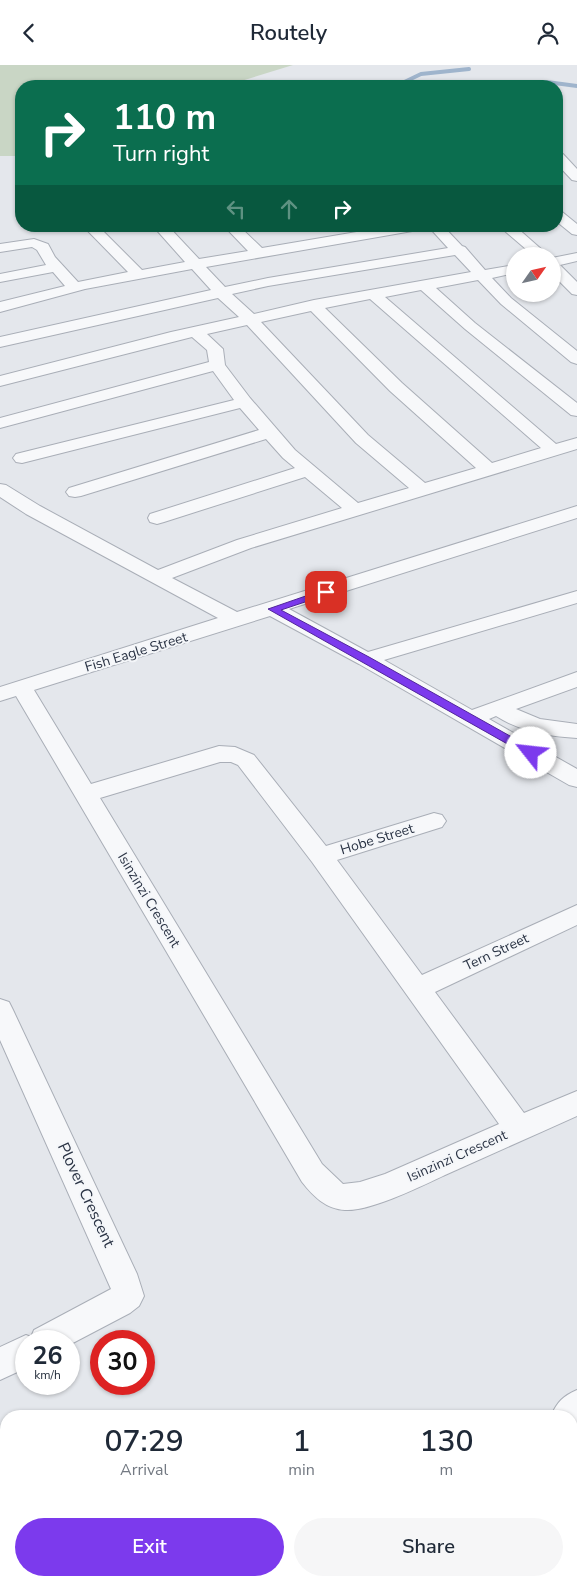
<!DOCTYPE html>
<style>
:root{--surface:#fff;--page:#f6f6f7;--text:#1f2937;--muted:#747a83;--accent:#7c3aed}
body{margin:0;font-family:"Nunito Sans",sans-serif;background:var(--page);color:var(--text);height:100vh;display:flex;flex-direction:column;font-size:19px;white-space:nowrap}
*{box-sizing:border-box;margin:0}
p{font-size:16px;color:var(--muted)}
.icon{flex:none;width:28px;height:28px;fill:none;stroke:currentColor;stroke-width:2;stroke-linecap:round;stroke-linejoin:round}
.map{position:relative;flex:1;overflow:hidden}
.details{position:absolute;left:0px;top:1345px;width:578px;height:176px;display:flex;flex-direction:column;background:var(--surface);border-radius:20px 20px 0 0;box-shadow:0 1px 4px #0004}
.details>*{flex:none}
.banner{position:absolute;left:15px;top:15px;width:548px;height:152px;border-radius:20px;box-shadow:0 1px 4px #0004;background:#0b6e4f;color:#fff;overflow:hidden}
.needle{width:32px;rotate:56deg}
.buttons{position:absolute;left:506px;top:182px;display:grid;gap:10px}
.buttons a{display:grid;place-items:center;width:55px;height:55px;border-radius:50%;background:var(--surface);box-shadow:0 1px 4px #0004;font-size:25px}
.speed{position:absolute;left:15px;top:1265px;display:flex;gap:10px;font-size:25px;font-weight:700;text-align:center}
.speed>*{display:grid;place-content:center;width:65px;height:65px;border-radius:50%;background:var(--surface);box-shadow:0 1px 4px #0004;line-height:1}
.speed small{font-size:12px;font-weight:400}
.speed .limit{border:8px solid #d22;background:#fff;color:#111}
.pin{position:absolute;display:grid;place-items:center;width:42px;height:42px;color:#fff;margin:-21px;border-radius:10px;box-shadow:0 2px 8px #0006}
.me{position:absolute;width:55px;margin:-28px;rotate:299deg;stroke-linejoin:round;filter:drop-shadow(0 0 4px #0008)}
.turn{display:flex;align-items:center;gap:18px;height:105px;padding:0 15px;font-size:22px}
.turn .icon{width:65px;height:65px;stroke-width:2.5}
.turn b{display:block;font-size:35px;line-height:42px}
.lanes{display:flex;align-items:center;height:48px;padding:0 15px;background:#0003;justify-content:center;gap:25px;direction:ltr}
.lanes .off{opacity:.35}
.eta{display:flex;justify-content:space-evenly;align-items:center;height:85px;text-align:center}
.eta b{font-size:30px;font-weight:600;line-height:35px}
.action{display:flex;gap:10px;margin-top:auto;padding:10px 15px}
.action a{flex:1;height:58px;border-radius:30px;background:var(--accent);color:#fff;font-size:20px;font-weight:600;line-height:58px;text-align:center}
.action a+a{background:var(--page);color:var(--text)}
header{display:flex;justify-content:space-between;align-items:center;height:65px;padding:0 15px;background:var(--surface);font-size:22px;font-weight:600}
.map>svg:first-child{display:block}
</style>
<header><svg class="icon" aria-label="back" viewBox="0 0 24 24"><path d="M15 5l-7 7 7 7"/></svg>Routely<svg class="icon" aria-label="person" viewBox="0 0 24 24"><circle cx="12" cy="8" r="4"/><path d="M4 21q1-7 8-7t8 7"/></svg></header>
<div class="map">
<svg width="577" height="1521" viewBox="0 0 577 1521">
<rect width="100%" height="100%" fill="#e4e7ec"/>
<path fill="#c9d6c5" d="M 0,0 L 293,0 L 225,21 L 101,21 L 84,17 L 78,21 L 21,21 L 21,91 L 0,91 Z"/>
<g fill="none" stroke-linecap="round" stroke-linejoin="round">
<path stroke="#9fb4cc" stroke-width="4" d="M 396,21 L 421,9 L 469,4
M 522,21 L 547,17 L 577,21"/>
<defs>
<path id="minor" d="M 556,89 L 563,89 L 577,104 L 577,116 L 572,115 L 556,98 Z
M 556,145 L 561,146 L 577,159 L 577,170 L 572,169 L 556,156 Z
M 83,161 L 98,161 L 142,205 L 185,197 L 153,161 L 168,161 L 199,194 L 248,186 L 224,161 L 239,161 L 262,183 L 392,161 L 425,161 L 418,165 L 206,202 L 225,222 L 268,213 L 448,183 L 428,161 L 443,161 L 462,181 L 465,182 L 485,205 L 515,200 L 515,208 L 492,213 L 511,233 L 577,286 L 577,299 L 571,297 L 501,239 L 478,215 L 436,223 L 475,258 L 577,338 L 577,351 L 571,350 L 465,264 L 421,225 L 385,232 L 556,379 L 577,373 L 577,384 L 251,483 L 172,513 L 237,547 L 577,441 L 577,453 L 289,544 L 368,587 L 577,526 L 577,538 L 384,595 L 472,645 L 577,607 L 577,622 L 516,644 L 540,654 L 577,659 L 577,673 C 548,671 521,667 496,651 L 489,654 L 577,704 L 577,722 L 569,720 L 359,599 L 270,551 L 34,625 L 91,719 L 219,681 L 235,682 L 254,690 L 326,781 L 434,748 L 442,750 L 446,756 L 442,762 L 337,795 L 422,910 L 577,840 L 577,860 L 435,927 L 524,1048 L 577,1026 L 577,1051 C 533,1071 489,1090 445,1110 C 422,1121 369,1147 345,1145 C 326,1144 313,1131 302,1117 L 16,631 L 0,636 L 0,622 L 218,553 L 26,449 L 0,432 L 0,419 L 6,420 L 40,441 L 158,505 L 237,475 L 342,443 L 305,412 L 164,457 L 157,459 L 150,457 L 148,453 L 150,449 L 295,403 L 283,393 L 266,374 L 81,431 L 75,432 L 69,431 L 66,427 L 69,423 L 259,365 L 240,343 L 22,398 L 16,397 L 13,393 L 16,389 L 234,335 L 213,306 L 0,363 L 0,353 L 209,297 L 207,285 L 192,272 L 0,321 L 0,311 L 171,267 L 239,252 L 218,233 L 0,282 L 0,272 L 211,225 L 192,204 L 85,224 L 0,247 L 0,237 L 65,221 L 53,207 L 0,217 L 0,209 L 46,200 L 37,185 L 32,182 L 0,187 L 0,179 L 34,174 L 48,179 L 55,192 L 78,217 L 128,207 ZM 455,190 L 471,207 L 314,235 L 254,249 L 232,229 L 268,221 ZM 370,234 L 541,383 L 492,398 L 402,318 L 325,243 ZM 311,246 L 390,326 L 476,403 L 425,418 L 368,370 L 261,257 ZM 247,260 L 356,378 L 409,423 L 358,438 L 295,385 L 250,333 L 225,300 L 223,284 L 207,269 ZM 220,697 L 231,697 L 238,700 L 312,797 L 499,1059 L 385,1109 L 360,1117 L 343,1119 L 322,1099 L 100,733 Z
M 499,161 L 515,161 L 549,191 L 534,191 Z
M 577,188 L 577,196 L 560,200 L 577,217 L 577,230 L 572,229 L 552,209 L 552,193 Z
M 0,934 L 9,937 L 13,945 L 137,1209 L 144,1231 L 139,1241 L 130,1248 L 69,1280 L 69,1276 L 26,1276 L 26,1303 L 0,1315 L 0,1282 L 26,1270 L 31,1272 L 34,1265 L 111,1224 L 0,975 Z
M 577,1325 L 577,1364 L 571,1366 L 571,1351 L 551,1351 C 557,1337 563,1331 577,1325 Z
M 357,1515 L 398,1515 L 396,1521 L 355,1521 Z"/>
</defs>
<use href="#minor" stroke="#a9aeb7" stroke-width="2"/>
<use href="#minor" fill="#f7f8fa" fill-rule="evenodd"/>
</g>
<path fill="#7c3aed" stroke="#51269a" d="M 326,524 L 329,525 L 329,529 L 281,545 L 369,592 L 535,685 L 537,688 L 535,690 L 527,690 L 268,544 Z"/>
<g text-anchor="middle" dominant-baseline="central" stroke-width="4" stroke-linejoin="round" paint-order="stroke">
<g font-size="14" fill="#2b3445" stroke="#f4f6f9">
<text transform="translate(136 587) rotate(-17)">Fish Eagle Street</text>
<text transform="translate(377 774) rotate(-17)">Hobe Street</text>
<text transform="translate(149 835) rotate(59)">Isinzinzi Crescent</text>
<text transform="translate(496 887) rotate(-25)">Tern Street</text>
<text transform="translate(457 1091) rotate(-24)">Isinzinzi Crescent</text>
</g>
<g font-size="16" fill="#2b3445" stroke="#f4f6f9">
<text transform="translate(86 1130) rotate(65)">Plover Crescent</text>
</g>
</g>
</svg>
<div class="buttons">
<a><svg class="needle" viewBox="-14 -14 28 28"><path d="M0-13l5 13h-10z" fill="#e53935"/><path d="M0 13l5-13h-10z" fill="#747a83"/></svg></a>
</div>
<div class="speed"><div>26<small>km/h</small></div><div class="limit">30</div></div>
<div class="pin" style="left:326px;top:527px;background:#d93025"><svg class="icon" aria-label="arrive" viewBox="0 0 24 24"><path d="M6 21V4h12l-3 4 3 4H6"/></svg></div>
<svg class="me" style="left:531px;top:688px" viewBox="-20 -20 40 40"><circle r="19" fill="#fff"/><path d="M0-13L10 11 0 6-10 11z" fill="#7c3aed"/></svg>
<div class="banner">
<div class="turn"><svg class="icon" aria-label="right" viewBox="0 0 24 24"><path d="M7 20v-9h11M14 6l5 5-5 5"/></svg><div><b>110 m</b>Turn right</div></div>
<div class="lanes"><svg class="icon off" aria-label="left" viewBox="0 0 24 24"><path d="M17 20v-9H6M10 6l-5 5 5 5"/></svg><svg class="icon off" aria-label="ahead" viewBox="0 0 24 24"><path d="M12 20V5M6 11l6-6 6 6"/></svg><svg class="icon" aria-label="right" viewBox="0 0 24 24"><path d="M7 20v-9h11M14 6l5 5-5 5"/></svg></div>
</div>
<section class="details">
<div class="eta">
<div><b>07:29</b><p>Arrival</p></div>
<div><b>1</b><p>min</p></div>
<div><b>130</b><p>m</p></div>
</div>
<div class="action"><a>Exit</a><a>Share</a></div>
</section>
</div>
